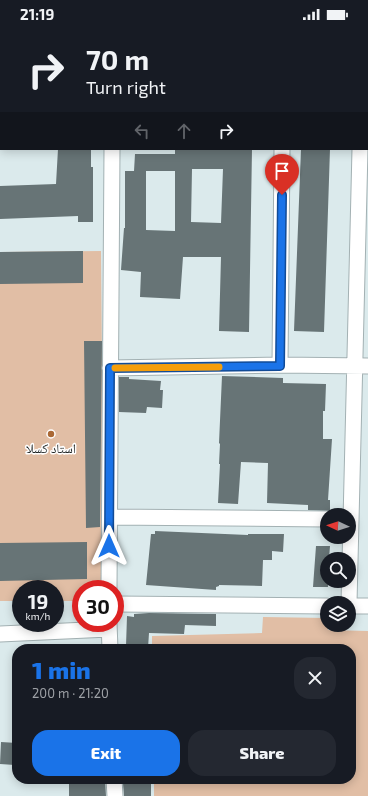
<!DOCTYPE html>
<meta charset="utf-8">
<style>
:root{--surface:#171b24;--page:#242831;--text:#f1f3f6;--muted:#9ea1a6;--accent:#1a73e8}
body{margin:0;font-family:"Exo 2","Noto Naskh Arabic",sans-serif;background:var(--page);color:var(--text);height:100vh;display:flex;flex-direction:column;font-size:15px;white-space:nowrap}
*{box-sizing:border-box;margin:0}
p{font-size:13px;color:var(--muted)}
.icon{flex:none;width:22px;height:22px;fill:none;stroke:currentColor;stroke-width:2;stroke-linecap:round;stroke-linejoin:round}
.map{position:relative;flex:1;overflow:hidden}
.panel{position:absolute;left:12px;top:616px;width:344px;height:140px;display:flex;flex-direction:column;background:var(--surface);border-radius:16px;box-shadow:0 2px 10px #0003}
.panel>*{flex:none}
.guide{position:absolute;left:0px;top:0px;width:368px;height:122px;box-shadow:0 2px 10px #0003;background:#171b24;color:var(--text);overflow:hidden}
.needle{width:26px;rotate:274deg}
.tools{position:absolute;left:320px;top:480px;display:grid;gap:8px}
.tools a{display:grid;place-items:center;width:36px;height:36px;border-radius:50%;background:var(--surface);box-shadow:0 2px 10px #0003;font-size:20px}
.speed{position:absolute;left:12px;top:552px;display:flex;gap:8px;font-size:20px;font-weight:700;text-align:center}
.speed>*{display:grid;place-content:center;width:52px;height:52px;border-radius:50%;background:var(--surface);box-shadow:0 2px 10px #0003;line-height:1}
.speed small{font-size:10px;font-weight:400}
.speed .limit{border:6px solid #d22;background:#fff;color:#111}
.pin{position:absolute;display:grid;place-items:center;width:34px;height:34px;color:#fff;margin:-41px -17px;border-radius:50% 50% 50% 0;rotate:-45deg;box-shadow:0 0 4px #0007}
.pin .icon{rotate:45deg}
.me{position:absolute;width:44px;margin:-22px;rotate:0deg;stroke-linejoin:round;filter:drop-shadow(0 0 3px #0008)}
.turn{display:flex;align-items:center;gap:14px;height:84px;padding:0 20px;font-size:18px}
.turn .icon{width:52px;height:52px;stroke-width:2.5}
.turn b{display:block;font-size:28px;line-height:34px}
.lanes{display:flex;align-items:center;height:38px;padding:0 20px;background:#0003;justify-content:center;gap:20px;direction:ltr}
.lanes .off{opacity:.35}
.round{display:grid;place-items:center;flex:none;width:42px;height:42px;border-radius:16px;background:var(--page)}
.headline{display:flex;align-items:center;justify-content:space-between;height:68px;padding:0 20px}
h1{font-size:24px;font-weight:800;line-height:30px;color:var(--accent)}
.cta{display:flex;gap:8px;margin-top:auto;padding:8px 20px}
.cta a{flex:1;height:46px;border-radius:16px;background:var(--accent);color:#fff;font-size:16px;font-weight:800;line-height:46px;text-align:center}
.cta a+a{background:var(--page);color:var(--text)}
.status{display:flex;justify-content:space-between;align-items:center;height:28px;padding:0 20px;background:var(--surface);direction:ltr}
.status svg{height:11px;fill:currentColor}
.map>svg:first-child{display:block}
</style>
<div class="status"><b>21:19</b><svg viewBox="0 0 49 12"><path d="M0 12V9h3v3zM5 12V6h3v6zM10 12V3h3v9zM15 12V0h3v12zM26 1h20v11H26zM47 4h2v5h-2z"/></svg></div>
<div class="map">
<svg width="368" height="768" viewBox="0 0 368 768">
<rect width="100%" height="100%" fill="#dbeaec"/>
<path fill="#e1bea5" d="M 101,223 L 104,561 L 81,561 L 81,573 L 55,573 L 55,561 L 21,561 L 21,573 L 0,573 L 0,224 Z
M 263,589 L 327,590 L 328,602 L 368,603 L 368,768 L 154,768 L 154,751 L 351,751 L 351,621 L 152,621 L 152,608 L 262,605 Z"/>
<path fill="#677476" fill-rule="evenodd" d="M 58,121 L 91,121 L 91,139 L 93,139 L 93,194 L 78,194 L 78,188 L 0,191 L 0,158 L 56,156 Z
M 175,121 L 252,121 L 249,304 L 219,303 L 221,229 L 183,229 L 180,271 L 140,269 L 141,244 L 121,242 L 124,200 L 125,200 L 125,143 L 134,143 L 135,126 L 175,126 ZM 192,141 L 223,141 L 221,195 L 191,194 ZM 146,143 L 175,143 L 175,203 L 146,202 Z
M 301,121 L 330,121 L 324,304 L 294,303 Z
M 83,223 L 83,255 L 0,256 L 0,224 Z
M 84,313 L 102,313 L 100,499 L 86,500 Z
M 222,348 L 283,350 L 283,355 L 326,356 L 325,383 L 323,383 L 323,411 L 332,411 L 328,472 L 330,472 L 330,483 L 308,482 L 308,477 L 267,475 L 268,435 L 241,434 L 238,476 L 218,475 L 220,436 L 219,436 L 220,416 L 219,415 Z
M 119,349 L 129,349 L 129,351 L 161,353 L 160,362 L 163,362 L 162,380 L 147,379 L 146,385 L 119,384 Z
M 155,503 L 248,507 L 248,506 L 284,506 L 283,524 L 272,523 L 272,532 L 263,532 L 262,558 L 219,557 L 219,558 L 216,559 L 216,562 L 146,557 L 151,506 L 155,506 Z
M 87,514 L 87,551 L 0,553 L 0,515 Z
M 316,518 L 330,518 L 329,531 L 327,531 L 328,559 L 313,559 Z
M 149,585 L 216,586 L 216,598 L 185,597 L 184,606 L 149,605 L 148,620 L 126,618 L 127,588 L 134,589 L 134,586 Z
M 1,714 L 17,715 L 15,737 L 0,736 Z
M 69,751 L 105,751 L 106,768 L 69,768 Z
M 135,751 L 151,751 L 151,768 L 124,768 L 123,755 L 135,755 Z"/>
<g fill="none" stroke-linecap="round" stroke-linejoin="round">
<defs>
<path id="minor" d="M 0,16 L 1,17
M 367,20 L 368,20
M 280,337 L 282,121
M 110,340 L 280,337 L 368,338
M 110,489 L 327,491
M 109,561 L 112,121
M 349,575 L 360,121
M 115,576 L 327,578
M 349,578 L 368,578
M 109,595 L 110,621
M 0,606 L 109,601
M 114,751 L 115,768"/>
</defs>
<use href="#minor" stroke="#a3b1b3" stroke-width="17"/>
<use href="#minor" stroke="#fff" stroke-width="15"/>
</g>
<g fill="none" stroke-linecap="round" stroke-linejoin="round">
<defs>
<path id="route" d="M 109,518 L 110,340 L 280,338 L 282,167"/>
</defs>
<use href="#route" stroke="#114b97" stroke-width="10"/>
<use href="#route" stroke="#1a73e8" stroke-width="7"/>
<path stroke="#f59e0b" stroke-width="7" d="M 115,340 L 219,339"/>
</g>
<circle fill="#aa6835" stroke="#fff" stroke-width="1.5" cx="51" cy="406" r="4"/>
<g text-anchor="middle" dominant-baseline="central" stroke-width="3" stroke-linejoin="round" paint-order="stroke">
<g font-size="13" fill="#1f2525" stroke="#fff">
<text x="51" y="420">استاد كسلا</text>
</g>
</g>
</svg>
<div class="tools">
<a><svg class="needle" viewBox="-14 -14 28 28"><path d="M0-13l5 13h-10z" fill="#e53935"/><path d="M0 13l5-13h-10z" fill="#9ea1a6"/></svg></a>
<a><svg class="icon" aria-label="search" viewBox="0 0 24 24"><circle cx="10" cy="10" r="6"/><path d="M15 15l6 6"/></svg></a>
<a><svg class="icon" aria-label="layers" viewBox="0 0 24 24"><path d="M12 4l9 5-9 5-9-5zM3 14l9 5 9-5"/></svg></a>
</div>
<div class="speed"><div>19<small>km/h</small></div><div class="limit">30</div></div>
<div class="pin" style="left:282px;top:167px;background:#d93025"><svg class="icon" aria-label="arrive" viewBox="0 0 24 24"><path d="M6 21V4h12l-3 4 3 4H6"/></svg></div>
<svg class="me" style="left:109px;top:518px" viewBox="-20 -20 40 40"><path d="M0-17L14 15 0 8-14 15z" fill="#1a73e8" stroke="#fff" stroke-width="4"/></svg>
<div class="guide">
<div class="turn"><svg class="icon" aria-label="right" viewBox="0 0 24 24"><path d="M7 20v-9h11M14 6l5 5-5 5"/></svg><div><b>70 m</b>Turn right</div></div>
<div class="lanes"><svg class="icon off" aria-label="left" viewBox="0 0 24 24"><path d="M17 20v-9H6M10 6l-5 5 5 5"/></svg><svg class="icon off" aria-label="ahead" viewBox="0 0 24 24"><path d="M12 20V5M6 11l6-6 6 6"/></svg><svg class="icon" aria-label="right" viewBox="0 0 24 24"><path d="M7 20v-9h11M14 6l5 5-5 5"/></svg></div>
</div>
<section class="panel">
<div class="headline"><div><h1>1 min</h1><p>200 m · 21:20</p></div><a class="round"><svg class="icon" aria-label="close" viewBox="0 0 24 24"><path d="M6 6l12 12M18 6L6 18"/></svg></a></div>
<div class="cta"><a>Exit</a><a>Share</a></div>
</section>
</div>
